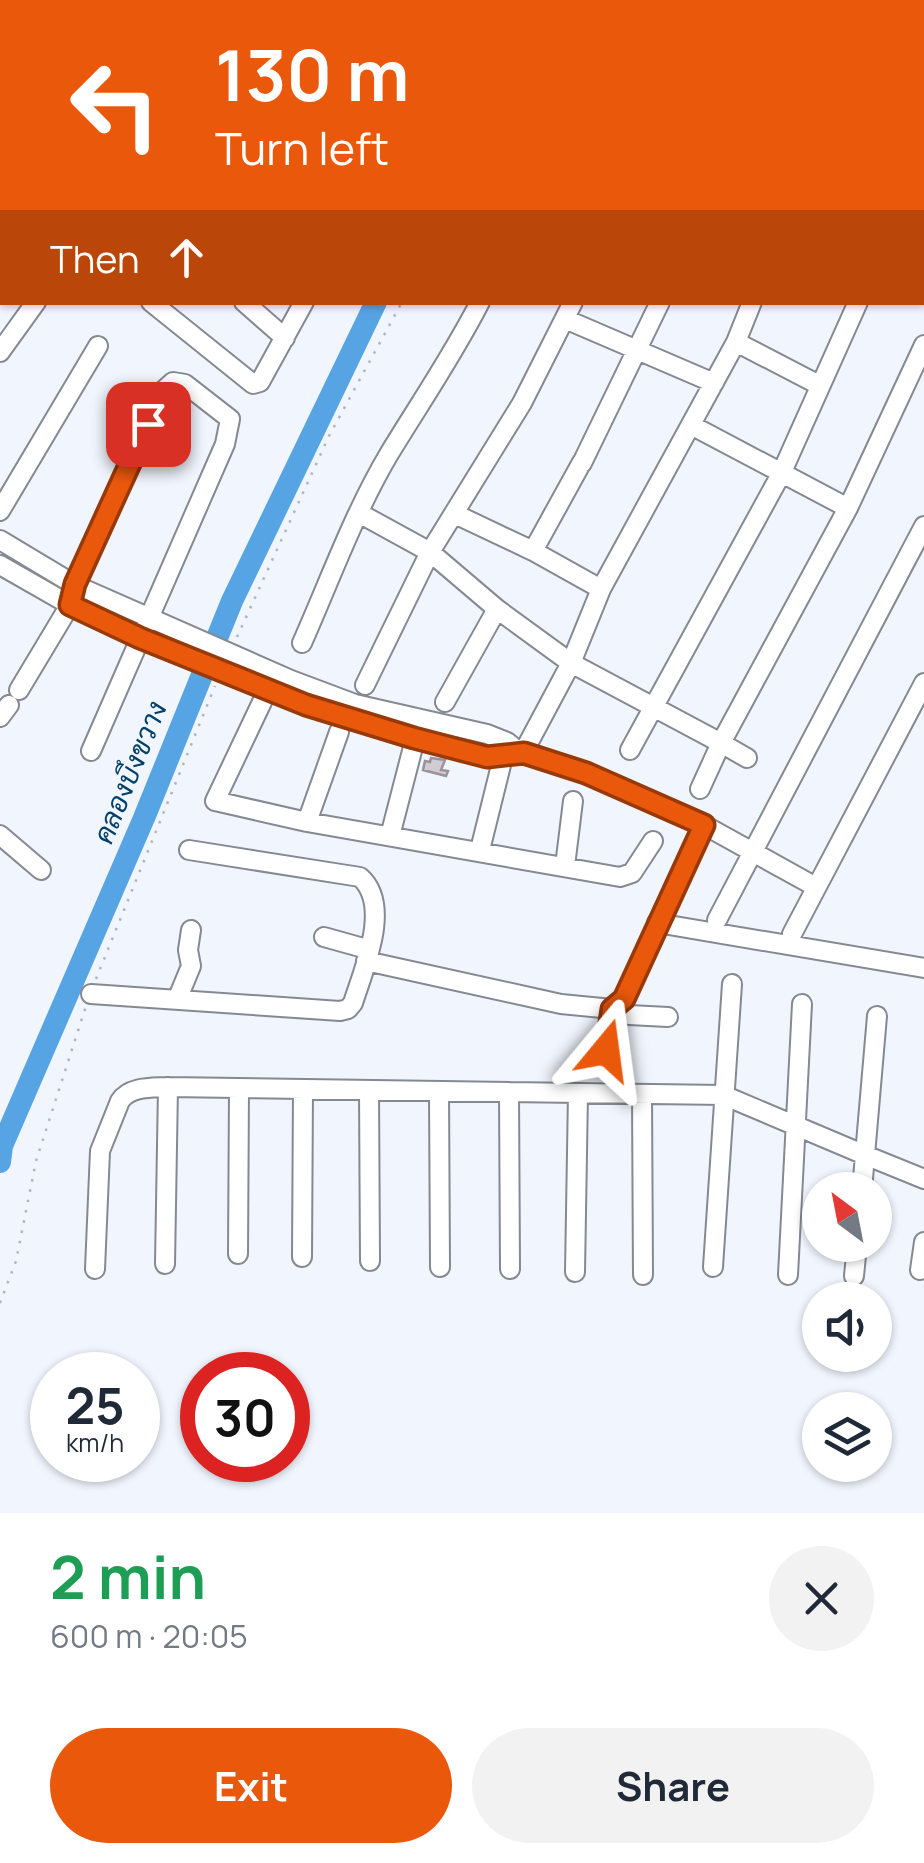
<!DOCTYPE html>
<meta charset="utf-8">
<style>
:root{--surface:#fff;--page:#f2f2f3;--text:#1f2937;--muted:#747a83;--accent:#ea580c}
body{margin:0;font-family:Manrope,Sarabun,sans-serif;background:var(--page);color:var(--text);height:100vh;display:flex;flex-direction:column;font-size:38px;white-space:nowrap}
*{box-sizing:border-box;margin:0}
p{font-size:32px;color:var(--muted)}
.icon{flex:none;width:55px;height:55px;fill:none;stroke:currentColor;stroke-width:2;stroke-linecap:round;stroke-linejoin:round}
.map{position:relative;height:1513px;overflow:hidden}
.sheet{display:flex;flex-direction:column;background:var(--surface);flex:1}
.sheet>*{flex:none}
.guide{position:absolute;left:0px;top:0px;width:925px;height:305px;box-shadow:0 2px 8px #0004;background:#ea580c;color:#fff;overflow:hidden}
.needle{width:65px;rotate:328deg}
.tools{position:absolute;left:802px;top:1172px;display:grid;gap:20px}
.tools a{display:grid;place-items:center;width:90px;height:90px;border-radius:50%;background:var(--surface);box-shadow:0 2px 8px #0004;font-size:50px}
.speed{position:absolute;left:30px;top:1352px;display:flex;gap:20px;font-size:50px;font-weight:700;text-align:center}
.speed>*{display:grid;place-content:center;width:130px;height:130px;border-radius:50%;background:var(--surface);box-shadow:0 2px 8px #0004;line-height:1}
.speed small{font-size:25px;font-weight:400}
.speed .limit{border:15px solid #d22;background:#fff;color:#111}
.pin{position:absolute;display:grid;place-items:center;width:85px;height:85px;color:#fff;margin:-42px;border-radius:20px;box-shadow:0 5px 15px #0006}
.me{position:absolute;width:110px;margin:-55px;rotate:16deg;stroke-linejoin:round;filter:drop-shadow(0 0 8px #0008)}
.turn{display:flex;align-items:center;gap:35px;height:210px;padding:0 50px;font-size:45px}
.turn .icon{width:130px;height:130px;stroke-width:2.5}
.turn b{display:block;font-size:70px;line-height:85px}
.then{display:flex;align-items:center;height:95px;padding:0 50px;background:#0003;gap:20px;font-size:38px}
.round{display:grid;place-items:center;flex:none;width:105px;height:105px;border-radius:52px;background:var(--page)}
.head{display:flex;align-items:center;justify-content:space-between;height:170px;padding:0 50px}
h1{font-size:60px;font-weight:700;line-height:75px;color:#1e9e55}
.button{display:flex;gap:20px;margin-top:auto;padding:20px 50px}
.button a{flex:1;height:115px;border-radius:60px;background:var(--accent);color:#fff;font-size:40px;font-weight:700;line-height:115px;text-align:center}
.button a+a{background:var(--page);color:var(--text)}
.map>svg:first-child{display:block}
</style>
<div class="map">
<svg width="924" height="1513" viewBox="0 0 924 1513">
<rect width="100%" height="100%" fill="#f1f5fd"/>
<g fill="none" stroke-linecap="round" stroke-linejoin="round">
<path stroke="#57a4e4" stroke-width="14" d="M 787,0 L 789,2
M 922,124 L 924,126"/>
<path stroke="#57a4e4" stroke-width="22" d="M 542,2 L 543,0
M 0,1162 L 2,1146 L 144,818 L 232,601 L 376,302"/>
</g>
<path fill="#d3cbd4" stroke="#9a939b" stroke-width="2.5" d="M 431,758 L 445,760 L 441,770 L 448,771 L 446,776 L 423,770 L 425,761 L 430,762 Z"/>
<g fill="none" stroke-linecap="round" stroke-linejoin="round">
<defs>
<path id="minor" d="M 19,0 L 22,2
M 138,0 L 141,2
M 226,0 L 229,2
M 330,0 L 333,2
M 812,0 L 814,2
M 417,2 L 419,0
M 908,2 L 911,0
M 0,3 L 2,5
M 0,93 L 2,95
M 922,98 L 924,99
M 0,176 L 2,178
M 922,204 L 924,201
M 151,302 L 253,384 L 260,382 L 304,302
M 244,302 L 285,338
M 565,319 L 714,383
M 736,342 L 819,385
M 0,352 L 36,302
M 691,425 L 848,508
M 582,463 L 660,302
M 0,511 L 98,346
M 359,513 L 430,552 L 497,609 L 571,663 L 721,743 L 700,789
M 455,514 L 533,551 L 601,589
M 0,540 L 75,585 L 291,680 L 355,704 L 487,734 L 507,742 L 519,752 L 586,773 L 704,825 L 816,887
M 533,551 L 582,462
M 0,565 L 70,605 L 140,638 L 270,692 L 414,739 L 487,757 L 519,752
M 302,643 C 330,580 354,513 389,454 C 420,403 453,355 480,302
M 365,685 L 430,552 L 522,403 L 573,302
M 19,690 L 70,605 L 75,585 L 163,391 L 173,382 L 185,384 L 230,419 L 225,444 L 91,751
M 262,702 L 215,801 L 307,822 L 620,877 L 632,873 L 653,841
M 445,702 L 497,609
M 0,717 L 9,705
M 630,750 L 781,474 L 858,302
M 523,753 L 571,663 L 601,589 L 736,342 L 752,302
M 747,758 L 721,743 L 848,508 L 924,345
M 307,822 L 339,732
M 0,835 L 41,870
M 390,836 L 413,747
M 480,850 L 505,749
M 565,866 L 573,801
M 717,920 L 924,526
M 657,923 L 924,968
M 792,934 L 924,683
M 324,937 L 367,949
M 366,961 L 561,1004 L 612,1009 L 624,999 L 704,825
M 91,994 L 340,1011 L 348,1009 L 353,1003 C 364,968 392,905 360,877 L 189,850
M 177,1000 L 191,966 L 188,950 L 191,930
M 619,1005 L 629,1015 L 668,1017
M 877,1016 L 865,1155 L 924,1179
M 606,1050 L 612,1009
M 369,1090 L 370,1261
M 439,1091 L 440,1267
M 509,1092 L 510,1269
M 642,1094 L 643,1275
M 238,1254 L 239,1088
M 302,1257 L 303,1089
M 165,1264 L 168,1087
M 713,1267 L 732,984
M 95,1269 L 100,1151 L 120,1101 C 130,1086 152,1088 168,1087 L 723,1095 L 865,1155 L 862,1190
M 920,1270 L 924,1242
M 575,1272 L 578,1093
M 788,1275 L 802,1004
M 854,1276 L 857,1245"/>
</defs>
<use href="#minor" stroke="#848992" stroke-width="22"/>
<path stroke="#b1b4bb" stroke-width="2.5" stroke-dasharray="2.5 8" stroke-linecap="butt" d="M 560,2 L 562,0
M 237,637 L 329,436 L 402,302
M 96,979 L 215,686
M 0,1303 L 16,1261 L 36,1161 L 86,1006"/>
<use href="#minor" stroke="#fff" stroke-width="18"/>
</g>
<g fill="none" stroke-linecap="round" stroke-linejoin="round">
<defs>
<path id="route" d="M 148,424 L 75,584 L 70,605 L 140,638 L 306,705 L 414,738 L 487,757 L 524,753 L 586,773 L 704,825 L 624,999 L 612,1009 L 606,1050"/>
</defs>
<use href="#route" stroke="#983908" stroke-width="25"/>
<use href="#route" stroke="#ea580c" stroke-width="18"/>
</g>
<g text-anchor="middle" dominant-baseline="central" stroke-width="9" stroke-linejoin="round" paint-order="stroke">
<g font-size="28" font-style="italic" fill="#03416a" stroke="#f1f5fd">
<text transform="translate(129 772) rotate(-68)">คลองบึงขวาง</text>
</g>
</g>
</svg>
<div class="tools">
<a><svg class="needle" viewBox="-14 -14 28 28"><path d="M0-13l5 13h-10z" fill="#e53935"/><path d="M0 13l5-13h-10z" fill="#747a83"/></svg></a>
<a><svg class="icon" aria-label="sound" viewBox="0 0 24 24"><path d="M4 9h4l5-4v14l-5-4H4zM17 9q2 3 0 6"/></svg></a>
<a><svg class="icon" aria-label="layers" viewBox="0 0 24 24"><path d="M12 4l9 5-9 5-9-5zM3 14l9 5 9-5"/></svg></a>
</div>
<div class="speed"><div>25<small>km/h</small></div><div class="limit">30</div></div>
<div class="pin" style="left:148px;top:424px;background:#d93025"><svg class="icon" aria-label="arrive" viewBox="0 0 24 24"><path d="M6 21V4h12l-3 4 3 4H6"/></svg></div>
<svg class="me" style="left:606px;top:1050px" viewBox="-20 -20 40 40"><path d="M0-17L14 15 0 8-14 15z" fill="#ea580c" stroke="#fff" stroke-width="4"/></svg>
<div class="guide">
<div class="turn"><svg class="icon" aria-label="left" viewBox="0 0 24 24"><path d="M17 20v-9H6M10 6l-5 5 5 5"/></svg><div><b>130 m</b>Turn left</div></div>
<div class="then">Then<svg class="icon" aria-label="ahead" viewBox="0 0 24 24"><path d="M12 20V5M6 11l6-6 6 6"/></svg></div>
</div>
</div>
<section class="sheet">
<div class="head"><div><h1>2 min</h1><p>600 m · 20:05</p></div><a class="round"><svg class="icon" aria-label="close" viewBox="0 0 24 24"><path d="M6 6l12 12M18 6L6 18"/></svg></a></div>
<div class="button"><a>Exit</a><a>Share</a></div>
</section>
